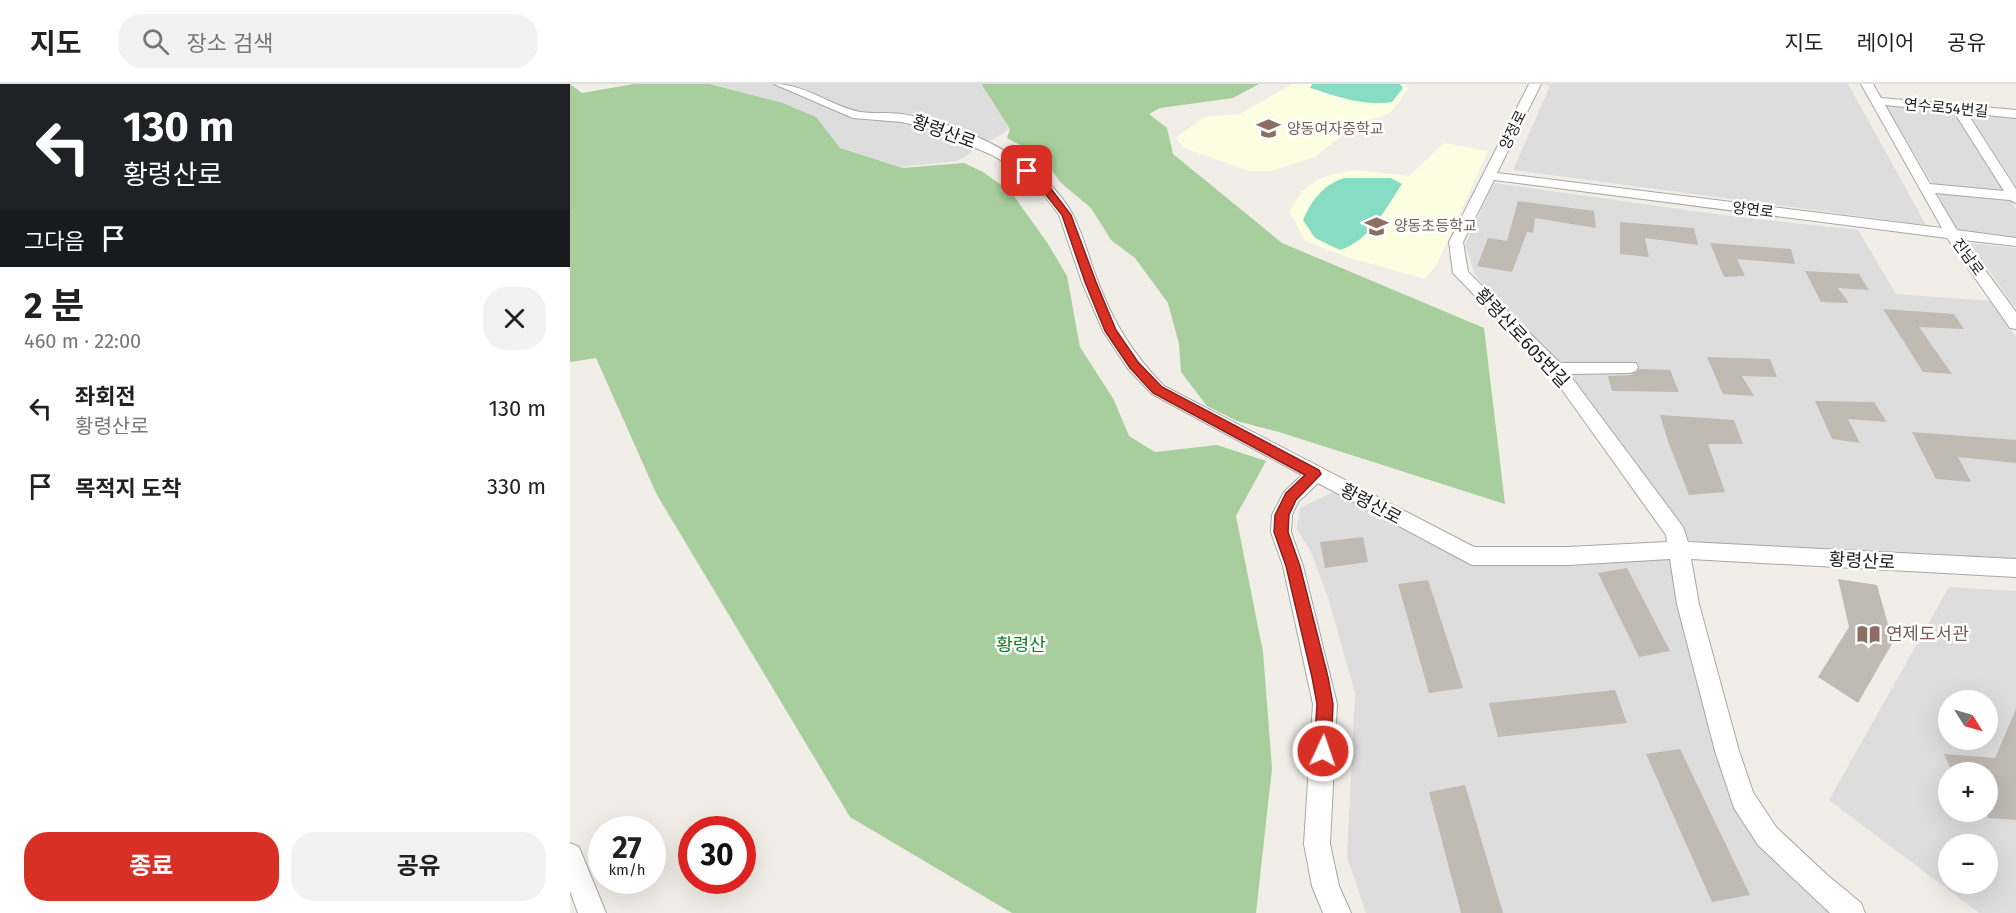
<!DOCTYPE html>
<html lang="ko">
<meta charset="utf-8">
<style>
:root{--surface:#fff;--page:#f2f2f2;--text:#222;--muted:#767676;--line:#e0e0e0;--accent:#d93025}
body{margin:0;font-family:"Fira Sans","Noto Sans KR",sans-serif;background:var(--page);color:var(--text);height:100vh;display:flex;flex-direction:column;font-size:22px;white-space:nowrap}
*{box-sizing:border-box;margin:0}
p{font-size:20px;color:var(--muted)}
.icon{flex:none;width:33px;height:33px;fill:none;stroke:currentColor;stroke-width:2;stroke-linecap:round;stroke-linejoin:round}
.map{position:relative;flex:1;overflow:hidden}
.panel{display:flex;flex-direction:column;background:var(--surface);width:570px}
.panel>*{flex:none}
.guide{background:#202124;color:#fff;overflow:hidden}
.needle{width:39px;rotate:127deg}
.controls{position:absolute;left:1368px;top:606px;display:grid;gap:12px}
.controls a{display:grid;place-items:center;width:60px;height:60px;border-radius:50%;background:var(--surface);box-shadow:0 6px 24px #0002;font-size:30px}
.speed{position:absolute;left:18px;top:732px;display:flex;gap:12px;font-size:30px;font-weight:700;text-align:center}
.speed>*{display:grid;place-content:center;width:78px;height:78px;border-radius:50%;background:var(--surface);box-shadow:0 6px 24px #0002;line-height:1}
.speed small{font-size:15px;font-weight:400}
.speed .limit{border:9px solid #d22;background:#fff;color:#111}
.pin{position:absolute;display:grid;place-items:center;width:51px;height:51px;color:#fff;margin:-26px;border-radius:12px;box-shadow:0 3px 9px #0006}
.me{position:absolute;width:66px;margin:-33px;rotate:3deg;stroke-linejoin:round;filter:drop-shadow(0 0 4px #0008)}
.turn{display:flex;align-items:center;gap:21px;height:126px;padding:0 24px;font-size:27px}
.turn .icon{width:78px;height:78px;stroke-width:2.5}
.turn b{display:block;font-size:42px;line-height:51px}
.then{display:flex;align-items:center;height:57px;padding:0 24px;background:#0003;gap:12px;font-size:22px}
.round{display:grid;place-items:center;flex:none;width:63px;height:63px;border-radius:24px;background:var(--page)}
.summary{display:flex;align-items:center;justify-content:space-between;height:102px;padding:0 24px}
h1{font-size:36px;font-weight:700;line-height:45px}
.action{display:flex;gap:12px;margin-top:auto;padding:12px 24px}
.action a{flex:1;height:69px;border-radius:24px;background:var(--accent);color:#fff;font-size:24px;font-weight:700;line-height:69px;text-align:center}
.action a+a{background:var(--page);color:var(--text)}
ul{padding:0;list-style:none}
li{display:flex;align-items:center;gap:18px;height:78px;padding:0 24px}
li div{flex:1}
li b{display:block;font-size:22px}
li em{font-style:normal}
header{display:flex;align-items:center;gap:36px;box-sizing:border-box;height:84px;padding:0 30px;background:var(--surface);border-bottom:2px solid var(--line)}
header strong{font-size:28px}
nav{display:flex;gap:33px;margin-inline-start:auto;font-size:21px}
.search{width:420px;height:54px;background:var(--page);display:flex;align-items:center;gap:15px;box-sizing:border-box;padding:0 21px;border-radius:24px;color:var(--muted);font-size:22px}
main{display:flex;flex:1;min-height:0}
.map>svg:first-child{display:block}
</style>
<header>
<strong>지도</strong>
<div class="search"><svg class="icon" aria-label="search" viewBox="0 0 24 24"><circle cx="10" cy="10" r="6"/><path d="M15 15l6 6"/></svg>장소 검색</div>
<nav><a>지도</a><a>레이어</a><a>공유</a></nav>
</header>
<main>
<section class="panel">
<div class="guide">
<div class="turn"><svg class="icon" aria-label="left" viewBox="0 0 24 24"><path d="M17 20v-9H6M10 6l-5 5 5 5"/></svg><div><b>130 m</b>황령산로</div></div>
<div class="then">그다음<svg class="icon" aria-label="arrive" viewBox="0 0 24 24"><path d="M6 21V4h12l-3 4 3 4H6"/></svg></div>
</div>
<div class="summary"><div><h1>2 분</h1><p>460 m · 22:00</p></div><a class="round"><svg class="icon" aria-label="close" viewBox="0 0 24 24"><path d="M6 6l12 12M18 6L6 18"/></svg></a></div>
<ul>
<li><svg class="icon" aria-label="left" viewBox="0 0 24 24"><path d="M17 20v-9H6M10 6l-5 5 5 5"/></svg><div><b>좌회전</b><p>황령산로</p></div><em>130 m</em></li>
<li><svg class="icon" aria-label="arrive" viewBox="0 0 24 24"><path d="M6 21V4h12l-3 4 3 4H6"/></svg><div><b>목적지 도착</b></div><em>330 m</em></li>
</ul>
<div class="action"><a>종료</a><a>공유</a></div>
</section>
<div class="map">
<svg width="1446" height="829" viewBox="0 0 1446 829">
<rect width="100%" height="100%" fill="#f0eee7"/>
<path fill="#dedddd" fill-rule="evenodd" d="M 143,0 L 410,0 L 440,45 L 387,77 L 331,83 L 268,63 L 246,33 L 213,19 Z
M 973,0 L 1278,0 L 1356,141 L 943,86 L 980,2 Z
M 1315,21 L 1384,27 L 1436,109 L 1364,102 Z
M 1397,28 L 1446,32 L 1446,102 Z
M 924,99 L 1160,132 L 1288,146 L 1326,210 L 1420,217 L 1446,253 L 1446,483 L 1120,457 L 1084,405 L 956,247 L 905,191 L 895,160 Z
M 1367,109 L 1439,114 L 1446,125 L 1446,155 L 1387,147 Z
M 1399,159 L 1446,164 L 1446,223 L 1444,222 Z
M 767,406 L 902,472 L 1110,466 L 1169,702 L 1282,829 L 796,829 L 777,773 L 785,609 L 758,513 L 740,466 L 727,445 L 730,424 Z
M 1379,503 L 1446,507 L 1446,829 L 1409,829 L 1259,716 ZM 1378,616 L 1418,616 L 1418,656 L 1378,656 ZM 1378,688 L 1418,688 L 1418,728 L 1378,728 ZM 1378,760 L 1418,760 L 1418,800 L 1378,800 Z"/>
<path fill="#fcfee2" d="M 722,0 L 834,0 L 839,4 L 821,28 L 805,35 L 791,36 L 745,73 L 702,87 L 679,87 L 614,64 L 606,54 L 634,33 L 670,30 Z
M 874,59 L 918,67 L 867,180 L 855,195 L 777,173 L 735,157 L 719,127 L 732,107 L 747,96 L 761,91 L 786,86 L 839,92 Z"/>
<path fill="#a7ce9c" d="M 0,0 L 12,9 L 64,0 L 140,0 L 213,19 L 246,33 L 270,64 L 333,84 L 394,79 L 413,88 L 441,108 L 478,160 L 497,192 L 510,263 L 544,316 L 559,352 L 585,368 L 647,361 L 696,377 L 666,432 L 693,568 L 702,684 L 686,829 L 442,829 L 280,733 L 87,411 L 26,274 L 0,278 Z
M 411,0 L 689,0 L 663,14 L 590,24 L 579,30 L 597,44 L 603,70 L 712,159 L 914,244 L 935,420 L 709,348 L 667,337 L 637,322 L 611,288 L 609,260 L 598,219 L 565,174 L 541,156 L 521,124 L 490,98 L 474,74 L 437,54 L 440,45 Z"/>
<path fill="#87ddc3" d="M 742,0 L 830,0 L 833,4 L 822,18 C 793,23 767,12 740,4 Z
M 774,94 L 821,94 L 832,100 C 815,125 801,156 770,166 L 745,154 L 733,136 C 742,116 753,101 774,94 Z"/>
<path fill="#c1bab3" d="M 948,117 L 1024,127 L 1026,144 L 965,134 L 963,149 L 957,148 L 942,188 L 907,182 L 918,154 L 937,157 Z
M 1050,138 L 1124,144 L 1128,161 L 1075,154 L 1079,173 L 1050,170 Z
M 1140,159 L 1221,165 L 1225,180 L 1167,175 L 1175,192 L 1154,193 Z
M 1235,187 L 1289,190 L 1299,206 L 1268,204 L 1279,219 L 1251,218 Z
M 1313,225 L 1384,230 L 1394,245 L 1349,243 L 1382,290 L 1353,288 Z
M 1137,273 L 1200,275 L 1207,293 L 1172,292 L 1184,312 L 1153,310 Z
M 1069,285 L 1100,286 L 1109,308 L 1042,307 L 1038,292 L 1061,291 Z
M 1245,317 L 1304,318 L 1317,338 L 1278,335 L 1290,359 L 1262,355 Z
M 1090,331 L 1164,336 L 1173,360 L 1138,360 L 1155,408 L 1119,411 L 1098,357 Z
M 1342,348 L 1446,356 L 1446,379 L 1388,373 L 1401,398 L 1366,395 Z
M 793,453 L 798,478 L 755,484 L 750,458 Z
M 1057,484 L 1100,567 L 1069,573 L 1028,489 Z
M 1268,495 L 1307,501 L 1323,558 L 1288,619 L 1248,593 L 1279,543 Z
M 858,496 L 893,604 L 859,609 L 828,500 Z
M 1045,606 L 1057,639 L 928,653 L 919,619 Z
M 1446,625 L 1446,736 L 1418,734 L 1418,688 L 1382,688 L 1374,670 L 1425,674 Z
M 1110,665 L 1180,811 L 1142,818 L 1076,670 Z
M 895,701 L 933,829 L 891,829 L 859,708 Z"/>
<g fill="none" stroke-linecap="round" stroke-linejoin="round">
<defs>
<path id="minor" d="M 204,0 C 236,0 260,22 290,28 C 304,30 318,28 331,30 C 389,38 475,77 503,131 C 513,151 519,174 527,195 C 543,238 562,269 594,302 L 904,463 L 998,463 L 1097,458 L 1096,451 L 980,289 L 883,189 L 879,158 L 959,0 L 971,0 L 927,89 L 1372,144 L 1291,0 L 1303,0 L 1311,14 L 1446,26 L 1446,34 L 1397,29 L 1446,105 L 1446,119 L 1440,116 L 1365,109 L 1387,146 L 1446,154 L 1446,162 L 1393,156 L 1446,228 L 1446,245 L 1440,244 L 1377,154 L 924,96 L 893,158 L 898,188 L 990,279 L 1066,279 L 1068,283 L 1066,287 L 1060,289 L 999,290 L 1113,443 L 1118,458 L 1446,475 L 1446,493 L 1121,475 L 1129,520 L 1169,667 L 1183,708 L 1206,743 L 1255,789 L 1291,819 L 1295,829 L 1260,829 L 1188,761 L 1164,724 L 1145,667 L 1107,520 L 1100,475 L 998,481 L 902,481 L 748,399 L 728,418 L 722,431 L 721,448 L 733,482 L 767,620 L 760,760 L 769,802 L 781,829 L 753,829 L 742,802 L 734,760 L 743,620 L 713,482 L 701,448 L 702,431 L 714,408 L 732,391 L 582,310 L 558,285 L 533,247 L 512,198 L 489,131 L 468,103 L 452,89 L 422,71 L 365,46 L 332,38 L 283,34 ZM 1315,21 L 1384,28 L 1434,107 L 1360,100 Z
M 0,759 L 9,763 L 36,829 L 8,829 L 0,807 Z"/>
</defs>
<use href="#minor" stroke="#a7a7a7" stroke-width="2"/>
<use href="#minor" fill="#fff" fill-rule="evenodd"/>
</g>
<path fill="#d93025" stroke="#8d1f18" stroke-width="1.5" d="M 454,85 L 460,85 L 476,98 L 501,131 L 526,198 L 546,246 L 568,278 L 592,303 L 749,386 L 751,390 L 726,416 L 719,431 L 718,448 L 730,482 L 758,593 L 763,620 L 761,667 L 759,673 L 753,675 L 747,673 L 744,667 L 747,620 L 742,593 L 716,482 L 704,448 L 705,431 L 716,409 L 735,391 L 583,309 L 560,284 L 535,247 L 515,198 L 492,131 L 469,102 L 454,88 Z"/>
<defs>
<symbol id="school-bare" viewBox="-9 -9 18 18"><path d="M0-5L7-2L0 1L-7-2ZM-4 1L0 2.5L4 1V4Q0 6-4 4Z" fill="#8d6e63" stroke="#fff" stroke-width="2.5" paint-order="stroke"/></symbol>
<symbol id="library-bare" viewBox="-9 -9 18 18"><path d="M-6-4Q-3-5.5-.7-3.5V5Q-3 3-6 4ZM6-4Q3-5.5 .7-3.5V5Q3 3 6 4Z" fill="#8d6e63" stroke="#fff" stroke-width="2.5" paint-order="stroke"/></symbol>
</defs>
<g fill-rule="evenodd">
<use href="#school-bare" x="682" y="28" width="33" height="33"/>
<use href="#school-bare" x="790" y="126" width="33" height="33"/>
<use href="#library-bare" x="1282" y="534" width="33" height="33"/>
</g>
<g text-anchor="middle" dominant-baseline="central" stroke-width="5" stroke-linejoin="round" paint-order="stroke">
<g font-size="15" fill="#202020" stroke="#fff">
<text transform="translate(1376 24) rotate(5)">연수로54번길</text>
<text transform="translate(943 46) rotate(-64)">양정로</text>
<text transform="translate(1183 126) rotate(7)">양연로</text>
<text transform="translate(1398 173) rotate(54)">진남로</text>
</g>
<g font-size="15" fill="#785e54" stroke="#fff" text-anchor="start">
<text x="717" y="45">양동여자중학교</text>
<text x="824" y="142">양동초등학교</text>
</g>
<g font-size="18" fill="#202020" stroke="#fff">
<text transform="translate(374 48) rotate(20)">황령산로</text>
<text transform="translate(952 254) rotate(47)">황령산로605번길</text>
<text transform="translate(801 420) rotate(28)">황령산로</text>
<text transform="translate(1292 477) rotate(3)">황령산로</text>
</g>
<g font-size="18" fill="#785e54" stroke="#fff" text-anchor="start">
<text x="1316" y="550">연제도서관</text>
</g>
<g font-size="18" fill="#0f7d21" stroke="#fff">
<text x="451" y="561">황령산</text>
</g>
</g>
</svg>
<div class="controls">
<a><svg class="needle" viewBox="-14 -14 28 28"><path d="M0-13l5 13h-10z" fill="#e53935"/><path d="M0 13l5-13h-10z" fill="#767676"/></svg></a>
<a>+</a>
<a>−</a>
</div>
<div class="speed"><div>27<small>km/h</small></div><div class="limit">30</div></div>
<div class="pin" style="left:457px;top:87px;background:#d93025"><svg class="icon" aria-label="arrive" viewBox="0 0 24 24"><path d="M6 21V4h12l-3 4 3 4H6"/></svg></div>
<svg class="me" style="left:753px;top:667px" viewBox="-20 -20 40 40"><circle r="17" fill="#d93025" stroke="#fff" stroke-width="3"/><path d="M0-11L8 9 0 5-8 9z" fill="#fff"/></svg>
</div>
</main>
